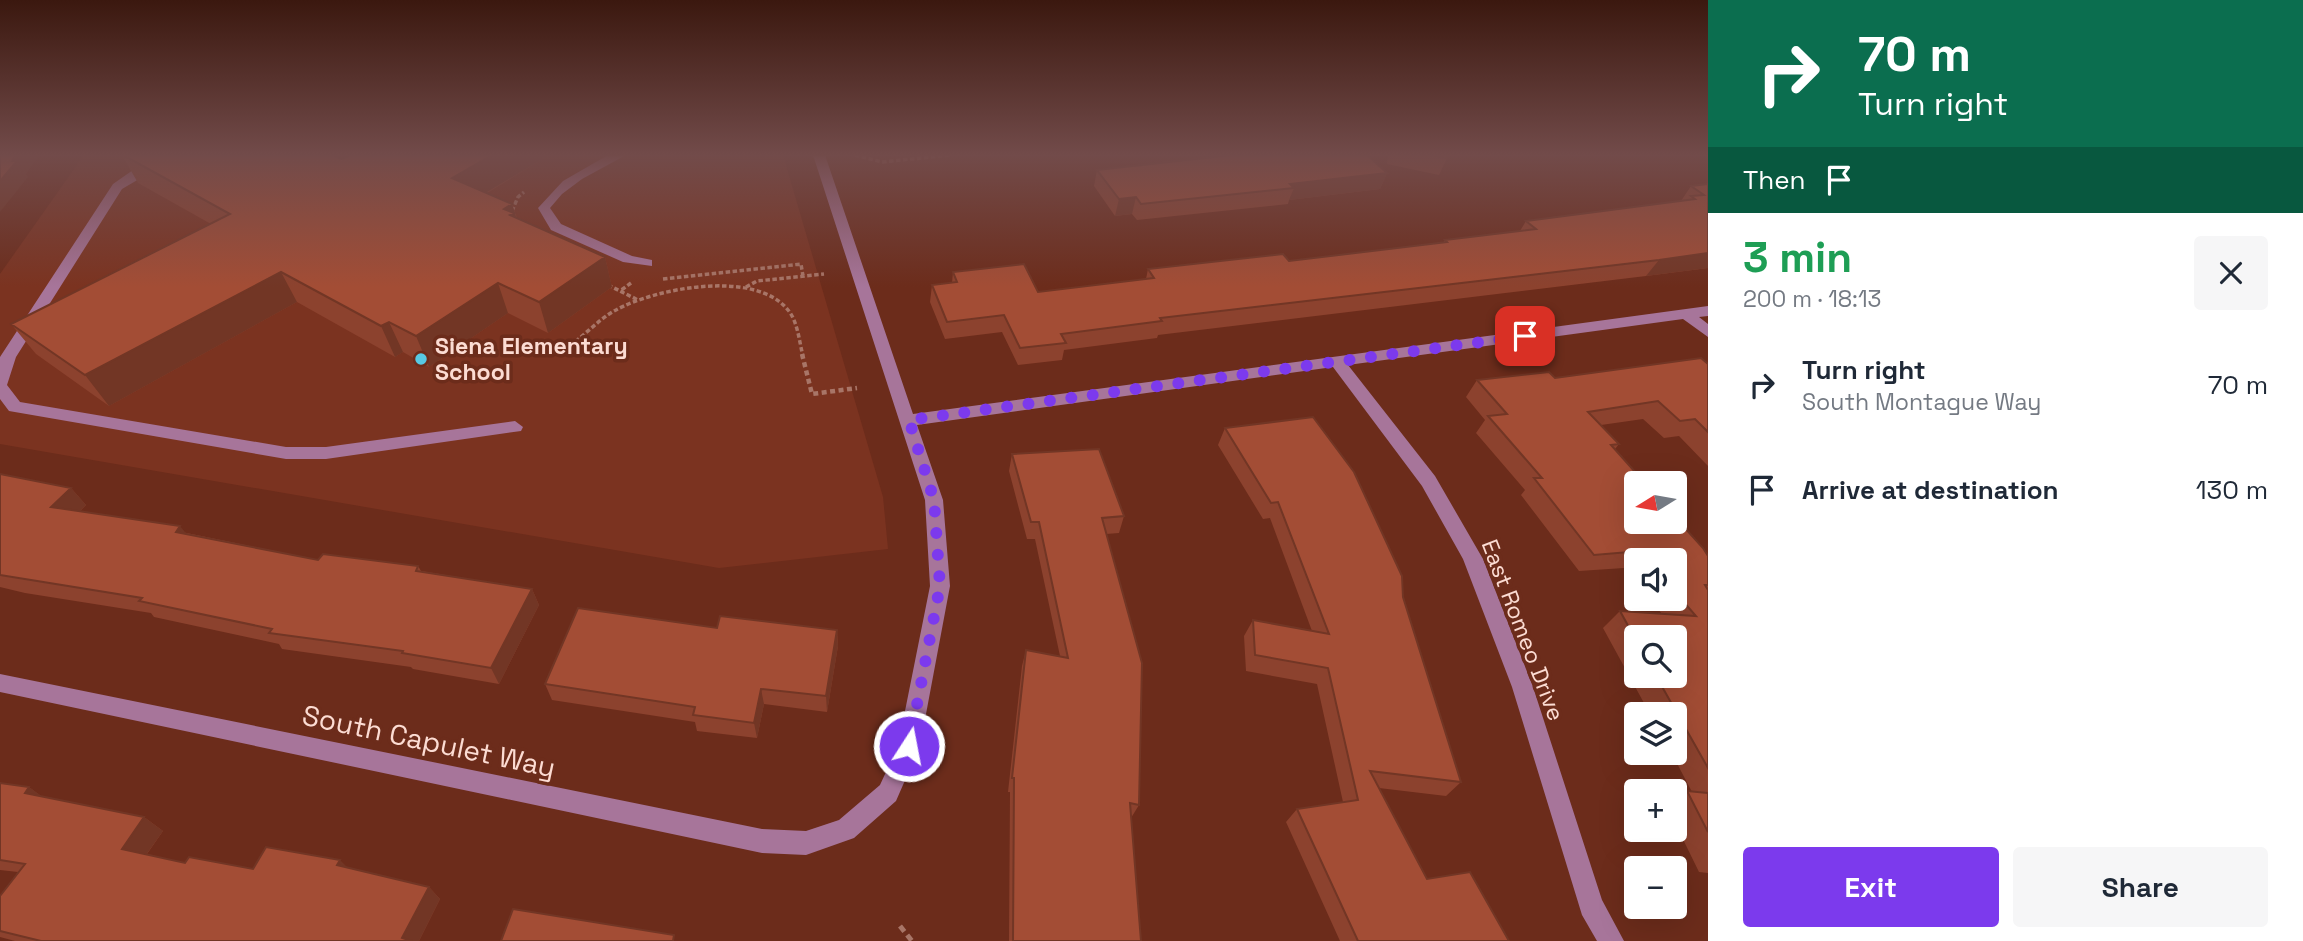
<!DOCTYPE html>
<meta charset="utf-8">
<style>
:root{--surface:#fff;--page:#f6f6f7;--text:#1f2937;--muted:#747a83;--accent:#7c3aed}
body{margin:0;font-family:"Space Grotesk",sans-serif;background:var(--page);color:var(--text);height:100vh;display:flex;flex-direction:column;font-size:26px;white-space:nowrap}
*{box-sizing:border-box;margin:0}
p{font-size:23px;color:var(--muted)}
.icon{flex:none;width:38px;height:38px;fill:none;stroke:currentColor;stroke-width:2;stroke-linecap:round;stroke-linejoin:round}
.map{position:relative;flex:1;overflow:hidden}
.side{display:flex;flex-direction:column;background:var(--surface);width:595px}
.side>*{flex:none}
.top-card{background:#0b6e4f;color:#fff;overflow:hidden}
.needle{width:46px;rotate:259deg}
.controls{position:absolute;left:1624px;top:471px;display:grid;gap:14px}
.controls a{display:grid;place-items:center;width:63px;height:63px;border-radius:7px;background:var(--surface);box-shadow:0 7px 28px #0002;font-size:35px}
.pin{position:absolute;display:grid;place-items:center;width:60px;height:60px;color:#fff;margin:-30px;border-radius:14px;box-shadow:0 4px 10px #0006}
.me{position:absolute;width:77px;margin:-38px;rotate:11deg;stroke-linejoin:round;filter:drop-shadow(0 0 5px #0008)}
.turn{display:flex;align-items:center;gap:24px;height:147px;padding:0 35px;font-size:32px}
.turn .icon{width:91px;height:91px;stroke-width:2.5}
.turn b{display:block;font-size:49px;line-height:60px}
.then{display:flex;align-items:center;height:66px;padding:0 35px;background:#0003;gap:14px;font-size:26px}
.round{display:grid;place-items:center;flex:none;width:74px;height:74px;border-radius:7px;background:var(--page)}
.head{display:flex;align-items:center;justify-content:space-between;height:119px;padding:0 35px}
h1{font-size:42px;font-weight:700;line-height:52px;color:#1e9e55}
.button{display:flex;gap:14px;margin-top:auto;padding:14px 35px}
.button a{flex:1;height:80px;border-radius:7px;background:var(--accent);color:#fff;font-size:28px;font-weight:700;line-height:80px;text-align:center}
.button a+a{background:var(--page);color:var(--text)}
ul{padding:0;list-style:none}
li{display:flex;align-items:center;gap:21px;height:105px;padding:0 35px}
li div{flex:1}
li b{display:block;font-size:26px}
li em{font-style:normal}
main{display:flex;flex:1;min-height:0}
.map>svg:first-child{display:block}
</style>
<main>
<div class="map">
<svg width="1708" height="941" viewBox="0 0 1708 941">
<rect width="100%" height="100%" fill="#6c2c1b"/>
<path fill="#7b3320" d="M 84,155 L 783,155 L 883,497 L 888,549 L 719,568 L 0,444 L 0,274 Z"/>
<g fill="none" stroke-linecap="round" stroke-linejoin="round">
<path stroke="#a87567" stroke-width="3.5" stroke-dasharray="4.5 2.5" stroke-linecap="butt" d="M 855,155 L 882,162 L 950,155
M 512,211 L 518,197 L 524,192
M 663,279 L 801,264 L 803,276
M 631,283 L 620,291 L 638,300
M 608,285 L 620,291
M 746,287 L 757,281 L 824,274
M 568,346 L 575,349
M 524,347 C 534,352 543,356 555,353 C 574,348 596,320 616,310 C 656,288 755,269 788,310 C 798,322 799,341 803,356"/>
<path stroke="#a87567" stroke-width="4.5" stroke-dasharray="5 3.5" stroke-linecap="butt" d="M 541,354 L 552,354
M 802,354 L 812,394 L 857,388"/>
<path stroke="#a87567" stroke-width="5" stroke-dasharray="7 4.5" stroke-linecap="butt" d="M 900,926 L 912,941"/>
<path fill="#a7759a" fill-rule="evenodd" d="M 164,155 L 180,155 L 122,189 L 16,357 L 7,385 L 20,402 L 286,447 L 326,447 L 515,421 L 523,427 L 521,431 L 326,459 L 286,459 L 9,411 L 0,399 L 0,357 L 113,184 L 133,170 Z
M 608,155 L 626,155 L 582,179 L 562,194 L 550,208 L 561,224 L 632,256 L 652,260 L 652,266 L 623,262 L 551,230 L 538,208 L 563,181 Z
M 813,155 L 825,155 L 913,414 L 1708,306 L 1708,316 L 1699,317 L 1708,324 L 1708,337 L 1683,319 L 1348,365 L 1435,476 L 1483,559 L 1533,687 L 1602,900 L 1624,941 L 1597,941 L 1582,915 L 1512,687 L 1463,559 L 1422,486 L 1333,367 L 917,425 L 943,500 L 950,586 L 920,746 L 896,801 L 854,838 L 806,855 L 762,853 L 0,692 L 0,674 L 762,829 L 806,831 L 839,820 L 880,785 L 898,746 L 930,586 L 925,500 Z"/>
</g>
<path fill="#8c422e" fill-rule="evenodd" d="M 122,155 L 332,155 L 342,159 L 549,155 L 487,193 L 512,204 L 517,218 L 605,257 L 612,287 L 548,333 L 508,313 L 429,367 L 403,352 L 395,357 L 297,302 L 109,406 L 36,354 L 11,324 L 211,224 L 138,183 Z
M 1388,155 L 1447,155 L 1447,158 L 1439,175 L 1387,164 Z
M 1097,170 L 1387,173 L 1380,189 L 1289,200 L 1288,204 L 1137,220 L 1132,214 L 1115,216 L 1094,186 Z
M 1708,184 L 1708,268 L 1646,276 L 1158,335 L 1157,338 L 1064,350 L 1062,360 L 1018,365 L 1002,332 L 945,339 L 930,302 L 932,285 L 952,283 L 953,272 L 1038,292 L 1146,279 L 1148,269 L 1289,261 L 1443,243 L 1445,240 L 1520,231 L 1526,221 L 1681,201 L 1691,186 Z
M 1708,364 L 1708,466 L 1679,436 L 1664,438 L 1643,419 L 1601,425 L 1619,444 L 1615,449 L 1708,556 L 1708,873 L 1699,872 L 1675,823 L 1675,799 L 1687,791 L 1692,792 L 1671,752 L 1675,752 L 1675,714 L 1650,714 L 1603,628 L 1620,611 L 1662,614 L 1649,598 L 1675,598 L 1675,560 L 1636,560 L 1636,583 L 1624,568 L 1579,571 L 1521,495 L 1525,490 L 1476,433 L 1485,420 L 1466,397 L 1477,380 L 1555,378 ZM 1636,637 L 1675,676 L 1636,676 Z
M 1225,428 L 1403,597 L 1461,782 L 1446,796 L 1379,788 L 1427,879 L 1509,941 L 1340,941 L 1286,822 L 1297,809 L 1343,802 L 1317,684 L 1246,671 L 1244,636 L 1253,620 L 1312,631 L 1270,518 L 1263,519 L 1218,445 Z
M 1012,454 L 1124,516 L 1119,533 L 1106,534 L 1139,805 L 1131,818 L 1141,941 L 1009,941 L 1010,792 L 1008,792 L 1022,666 L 1026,650 L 1060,656 L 1035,539 L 1027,539 L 1009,471 Z
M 0,474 L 71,488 L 86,505 L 80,511 L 318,560 L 418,566 L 421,571 L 532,589 L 539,605 L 499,684 L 413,669 L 411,667 L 282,649 L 279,644 L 154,617 L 151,613 L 25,593 L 0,587 Z
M 717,628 L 837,630 L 838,646 L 827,712 L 764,704 L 757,738 L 697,731 L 695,722 L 552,700 L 545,684 Z
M 0,783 L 29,787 L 42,797 L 144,817 L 163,831 L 147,854 L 185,863 L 253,869 L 347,867 L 429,887 L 440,899 L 419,941 L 15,941 L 0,937 L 0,896 L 18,872 L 0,870 Z"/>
<path fill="#723625" d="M 16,155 L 39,155 L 26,174 L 28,177 L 0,212 L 0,181 Z
M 492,155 L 549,155 L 462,207 L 452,178 Z
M 1387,173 L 1380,189 L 1289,200 L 1294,188 L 1290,184 Z
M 1136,197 L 1132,214 L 1115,216 L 1119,199 Z
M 512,204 L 521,233 L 504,209 Z
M 1708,253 L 1708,268 L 1646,276 L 1659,260 Z
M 605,257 L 612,287 L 548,333 L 539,302 Z
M 281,272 L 297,302 L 109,406 L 85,375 Z
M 498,283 L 508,313 L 429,367 L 416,336 Z
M 389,322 L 403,352 L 395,357 L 381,326 Z
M 71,488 L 86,505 L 67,524 L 51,507 Z
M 180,526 L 194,543 L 176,532 Z
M 532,589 L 539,605 L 499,684 L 491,668 Z
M 837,630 L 838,646 L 827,712 L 826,696 Z
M 761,689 L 764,704 L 757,738 L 754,723 Z
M 29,787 L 50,802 L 25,793 Z
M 144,817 L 163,831 L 141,862 L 122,849 Z
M 340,860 L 353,873 L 337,865 Z
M 429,887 L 440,899 L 419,941 L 405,941 L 402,938 Z"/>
<path fill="#a34d35" stroke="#723625" stroke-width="2" d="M 0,155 L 16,155 L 12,161 L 17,161 L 0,181 Z
M 123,155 L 332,155 L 342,159 L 350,155 L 492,155 L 452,178 L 512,204 L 504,209 L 514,213 L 510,215 L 605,257 L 539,302 L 498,283 L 416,336 L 389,322 L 381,326 L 281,272 L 85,375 L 11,324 L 230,214 Z
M 1232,155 L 1367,155 L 1387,173 L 1290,184 L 1294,188 L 1141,204 L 1136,197 L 1119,199 L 1097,170 Z
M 1430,155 L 1447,155 L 1447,158 Z
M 1708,184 L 1708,253 L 1659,260 L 1160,318 L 1162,321 L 1061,334 L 1066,343 L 1020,348 L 1004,315 L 947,322 L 932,285 L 957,282 L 953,272 L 1024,264 L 1038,292 L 1154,278 L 1148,269 L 1283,254 L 1289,261 L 1447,242 L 1445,240 L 1536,229 L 1526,221 L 1695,199 L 1691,196 L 1704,195 L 1691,186 Z
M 1701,358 L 1708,364 L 1708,432 L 1695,419 L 1680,421 L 1658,401 L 1588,412 L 1619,444 L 1611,445 L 1645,483 L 1636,483 L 1636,522 L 1675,522 L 1675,517 L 1703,548 L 1708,556 L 1708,585 L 1705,585 L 1708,590 L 1708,768 L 1656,676 L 1675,676 L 1675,637 L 1636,637 L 1636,640 L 1620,611 L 1696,616 L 1675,592 L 1675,560 L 1648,560 L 1641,551 L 1594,555 L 1534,478 L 1542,478 L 1488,416 L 1507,414 L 1477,380 L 1549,372 L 1555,378 Z
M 1313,417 L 1354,472 L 1402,576 L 1403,597 L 1461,782 L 1370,771 L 1427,879 L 1470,872 L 1509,941 L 1358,941 L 1297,809 L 1358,800 L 1328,668 L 1255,655 L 1253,620 L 1329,634 L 1278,502 L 1271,503 L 1225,428 Z
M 1099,449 L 1124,516 L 1102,518 L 1142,663 L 1139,805 L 1130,803 L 1141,941 L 1013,941 L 1014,778 L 1012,778 L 1026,650 L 1068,658 L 1039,522 L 1031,522 L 1012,454 Z
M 0,474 L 71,488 L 51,507 L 180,526 L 176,532 L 318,560 L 323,554 L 418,566 L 416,571 L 532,589 L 491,668 L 402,653 L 403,651 L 269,633 L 272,629 L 139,601 L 142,598 L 0,575 Z
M 578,608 L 717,628 L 720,616 L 837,630 L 826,696 L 761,689 L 754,723 L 693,715 L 695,707 L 545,684 Z
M 0,783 L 29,787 L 25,793 L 144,817 L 122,849 L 185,863 L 189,857 L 253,869 L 266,847 L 340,860 L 337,865 L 429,887 L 402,938 L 412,941 L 41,941 L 0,931 L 0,896 L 25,864 L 0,860 Z
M 1687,791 L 1708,793 L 1708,832 Z
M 513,909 L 674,935 L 673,941 L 501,941 Z"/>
<linearGradient id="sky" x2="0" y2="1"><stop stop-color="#3b180f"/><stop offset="0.54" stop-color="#724b4a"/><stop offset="1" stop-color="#724b4a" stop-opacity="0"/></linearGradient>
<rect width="1708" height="287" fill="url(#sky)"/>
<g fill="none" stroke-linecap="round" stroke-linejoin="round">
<path stroke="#7c3aed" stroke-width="12" stroke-dasharray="0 21.6" d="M 909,746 L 940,586 L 934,500 L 909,420 L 1525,336"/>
</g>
<circle fill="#58c9e3" stroke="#6c2c1b" stroke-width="2.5" cx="421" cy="359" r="7"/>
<g text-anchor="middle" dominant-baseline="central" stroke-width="7" stroke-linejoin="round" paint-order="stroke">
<g font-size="23" font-weight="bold" fill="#fcdcd3" stroke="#6c2c1b" text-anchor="start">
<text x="435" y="346">Siena Elementary<tspan x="435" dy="26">School</tspan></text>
</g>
<g font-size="23" fill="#fcdcd3" stroke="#6c2c1b">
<text transform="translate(1523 630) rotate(69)">East Romeo Drive</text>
</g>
<g font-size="28" fill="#fcdcd3" stroke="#6c2c1b">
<text transform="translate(429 741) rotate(12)">South Capulet Way</text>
</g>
</g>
</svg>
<div class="controls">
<a><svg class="needle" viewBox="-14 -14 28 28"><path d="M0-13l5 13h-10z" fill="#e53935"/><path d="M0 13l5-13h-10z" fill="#747a83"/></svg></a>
<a><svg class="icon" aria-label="sound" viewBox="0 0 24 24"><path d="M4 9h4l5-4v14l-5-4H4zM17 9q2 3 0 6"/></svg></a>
<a><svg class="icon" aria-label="search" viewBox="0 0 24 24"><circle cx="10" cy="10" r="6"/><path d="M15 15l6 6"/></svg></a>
<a><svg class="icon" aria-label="layers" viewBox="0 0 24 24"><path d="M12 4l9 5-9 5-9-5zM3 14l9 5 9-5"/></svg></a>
<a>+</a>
<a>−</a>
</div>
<div class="pin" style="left:1525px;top:336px;background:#d93025"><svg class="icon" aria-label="arrive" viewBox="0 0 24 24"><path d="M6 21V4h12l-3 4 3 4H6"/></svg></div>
<svg class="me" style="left:909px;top:746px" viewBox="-20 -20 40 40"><circle r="17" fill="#7c3aed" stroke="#fff" stroke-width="3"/><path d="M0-11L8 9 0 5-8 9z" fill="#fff"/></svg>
</div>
<section class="side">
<div class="top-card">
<div class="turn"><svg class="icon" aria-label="right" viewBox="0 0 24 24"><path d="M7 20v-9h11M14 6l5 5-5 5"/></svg><div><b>70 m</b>Turn right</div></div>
<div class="then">Then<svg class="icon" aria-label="arrive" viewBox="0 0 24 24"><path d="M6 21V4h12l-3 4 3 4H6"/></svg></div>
</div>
<div class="head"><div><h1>3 min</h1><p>200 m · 18:13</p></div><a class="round"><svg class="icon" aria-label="close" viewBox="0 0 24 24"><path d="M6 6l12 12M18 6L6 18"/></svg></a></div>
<ul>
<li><svg class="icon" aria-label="right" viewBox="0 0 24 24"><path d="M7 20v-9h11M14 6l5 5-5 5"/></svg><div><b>Turn right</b><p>South Montague Way</p></div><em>70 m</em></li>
<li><svg class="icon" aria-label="arrive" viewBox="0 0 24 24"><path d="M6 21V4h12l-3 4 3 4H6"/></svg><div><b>Arrive at destination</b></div><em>130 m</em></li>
</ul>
<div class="button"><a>Exit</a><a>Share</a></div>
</section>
</main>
